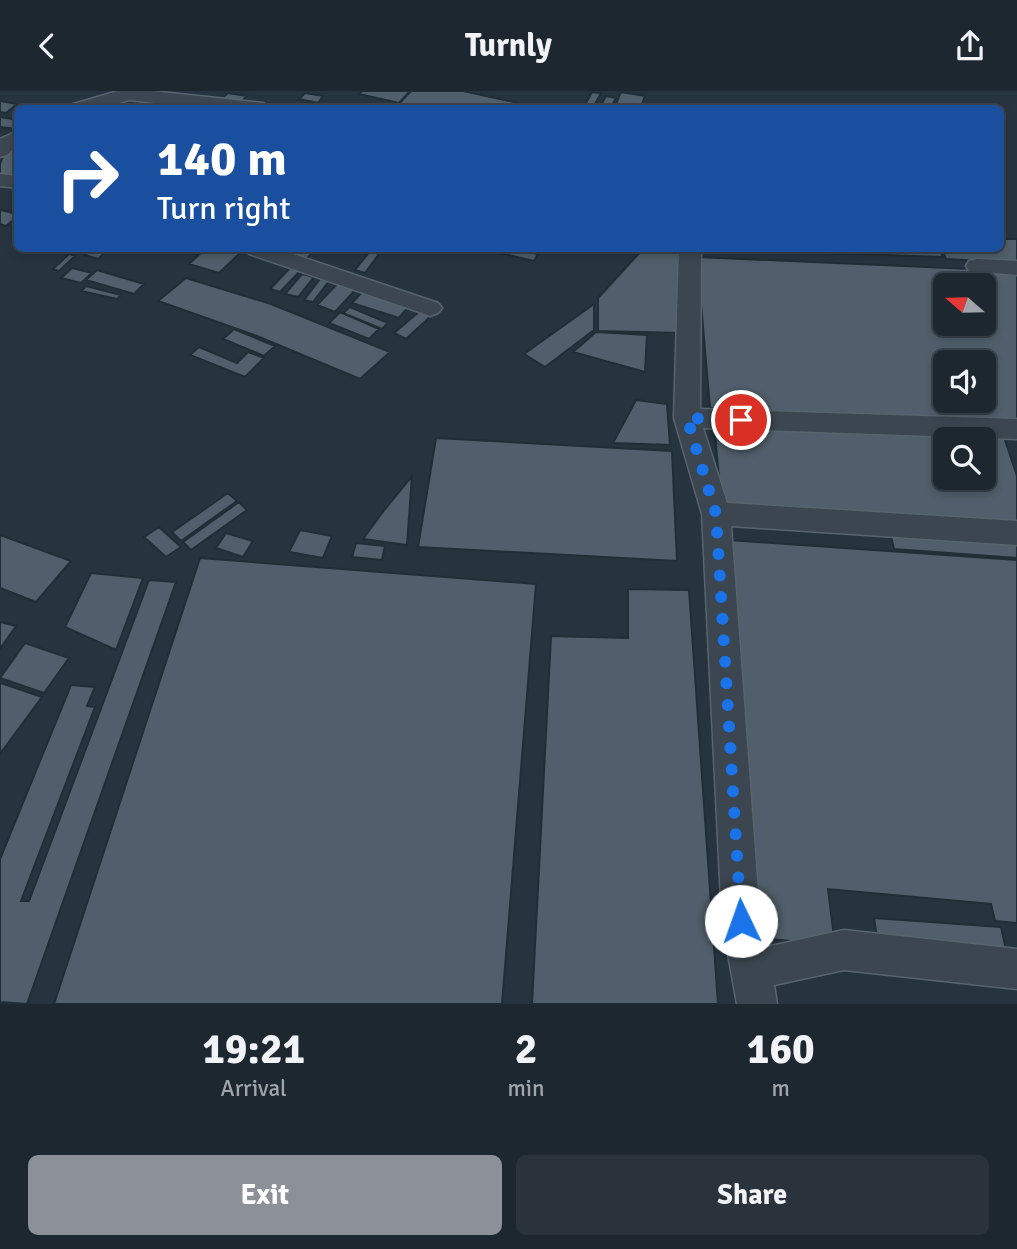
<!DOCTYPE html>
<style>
:root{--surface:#1d2730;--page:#2a333c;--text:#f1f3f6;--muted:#a0a5ab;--line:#3b444c;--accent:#8c9099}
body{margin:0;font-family:Signika,sans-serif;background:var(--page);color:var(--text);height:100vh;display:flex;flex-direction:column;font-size:26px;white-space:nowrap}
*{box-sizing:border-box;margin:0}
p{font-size:23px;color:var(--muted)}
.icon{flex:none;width:38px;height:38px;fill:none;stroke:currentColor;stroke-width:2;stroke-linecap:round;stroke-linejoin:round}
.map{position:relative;height:913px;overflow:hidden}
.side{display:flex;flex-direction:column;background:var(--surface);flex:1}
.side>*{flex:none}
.guide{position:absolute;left:14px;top:14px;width:990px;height:147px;border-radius:10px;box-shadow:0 4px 10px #0003,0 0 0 2px var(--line);background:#1a4fa0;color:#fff;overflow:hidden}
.needle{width:46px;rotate:290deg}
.buttons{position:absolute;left:933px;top:182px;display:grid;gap:14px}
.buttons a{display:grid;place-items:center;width:63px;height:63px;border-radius:10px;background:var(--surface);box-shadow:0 4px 10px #0003,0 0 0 2px var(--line);font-size:35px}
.pin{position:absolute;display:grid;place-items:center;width:60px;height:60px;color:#fff;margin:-30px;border:4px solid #fff;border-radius:50%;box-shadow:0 2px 7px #0007}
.me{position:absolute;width:77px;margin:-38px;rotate:357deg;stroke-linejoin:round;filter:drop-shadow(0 0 5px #0008)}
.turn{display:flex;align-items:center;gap:24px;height:147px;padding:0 28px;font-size:32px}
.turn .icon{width:91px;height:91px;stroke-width:2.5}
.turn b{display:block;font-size:49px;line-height:60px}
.eta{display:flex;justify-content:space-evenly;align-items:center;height:119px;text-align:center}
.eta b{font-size:42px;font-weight:700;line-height:49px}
.primary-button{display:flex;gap:14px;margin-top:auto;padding:14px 28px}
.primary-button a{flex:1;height:80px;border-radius:10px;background:var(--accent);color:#fff;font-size:28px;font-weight:700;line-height:80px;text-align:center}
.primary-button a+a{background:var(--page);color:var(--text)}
header{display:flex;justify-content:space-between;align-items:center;height:91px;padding:0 28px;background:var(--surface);font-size:32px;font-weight:700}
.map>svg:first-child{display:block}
</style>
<header><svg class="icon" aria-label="back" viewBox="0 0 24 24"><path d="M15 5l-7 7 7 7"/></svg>Turnly<svg class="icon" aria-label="share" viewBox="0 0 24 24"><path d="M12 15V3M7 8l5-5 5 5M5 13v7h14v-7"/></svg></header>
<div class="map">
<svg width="1017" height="913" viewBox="0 0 1017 913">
<rect width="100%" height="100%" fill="#273440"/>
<path fill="#505f6b" stroke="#212d37" stroke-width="2" fill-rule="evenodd" d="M 362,0 L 410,0 L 399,12 L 359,3 Z
M 411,0 L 463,0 L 546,18 L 396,16 Z
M 592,1 L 601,2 L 594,15 L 585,14 Z
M 621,1 L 645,5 L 640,18 L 614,18 Z
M 228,2 L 247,5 L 240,12 L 221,8 Z
M 305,2 L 323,5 L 318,12 L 299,8 Z
M 606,5 L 616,7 L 610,18 L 600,16 Z
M 0,10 L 17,13 L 6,22 L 0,21 Z
M 0,26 L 18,29 L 18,38 L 0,36 Z
M 7,55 L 18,57 L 18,87 L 0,83 L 0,73 Z
M 0,119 L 18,123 L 18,125 L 6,135 L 0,133 Z
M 1001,148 L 1017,148 L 1017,172 L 946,168 L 942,158 L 1001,158 Z
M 92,158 L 109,158 L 98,168 L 85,164 Z
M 205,158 L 226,158 L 240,162 L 219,182 L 189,173 Z
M 284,158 L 316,158 L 306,168 L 281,160 Z
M 494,158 L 513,158 L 538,163 L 534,170 L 492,160 Z
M 643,158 L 678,158 L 681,242 L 598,240 L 598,207 Z
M 711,158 L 939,158 L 943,166 Z
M 370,160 L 379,163 L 365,182 L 355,179 Z
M 69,163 L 75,165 L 59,180 L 53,178 Z
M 697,166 L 1017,180 L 1017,333 L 710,317 ZM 945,194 L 984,194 L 984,233 L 945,233 ZM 945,271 L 984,271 L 984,310 L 945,310 Z
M 72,177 L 92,182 L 81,192 L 61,187 Z
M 290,177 L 300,180 L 280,201 L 270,198 Z
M 97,179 L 144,193 L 134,203 L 86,189 Z
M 302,183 L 314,186 L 298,206 L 285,203 Z
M 186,187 L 271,213 L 390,261 L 360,288 L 257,245 L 158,210 Z
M 320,188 L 329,190 L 313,211 L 304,209 Z
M 340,190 L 358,196 L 335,221 L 317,214 Z
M 86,195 L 121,204 L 117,208 L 81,200 Z
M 363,200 L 409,215 L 399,227 L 352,212 Z
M 594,213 L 594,239 L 545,276 L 524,263 Z
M 350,216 L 388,232 L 382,238 L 343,222 Z
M 420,220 L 431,225 L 406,248 L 394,242 Z
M 340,221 L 379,238 L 369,248 L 329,232 Z
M 234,238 L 275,255 L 264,265 L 223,248 Z
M 596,241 L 647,244 L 645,281 L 573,261 Z
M 199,256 L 237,272 L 248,261 L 264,267 L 245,286 L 190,264 Z
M 636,309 L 667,313 L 670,354 L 613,352 Z
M 714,332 L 1004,346 L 1017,385 L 1017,435 L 722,420 ZM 945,348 L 984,348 L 984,387 L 945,387 Z
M 436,347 L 672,360 L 677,470 L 418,456 Z
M 412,385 L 407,454 L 363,448 L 385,418 Z
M 228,402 L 237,410 L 181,450 L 172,441 Z
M 239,411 L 247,419 L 191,459 L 183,451 Z
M 159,436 L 181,456 L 166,466 L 144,446 Z
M 300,439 L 332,445 L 323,467 L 289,461 Z
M 890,441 L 1017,450 L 1017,467 L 894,458 Z
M 226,442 L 253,450 L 243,466 L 216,457 Z
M 0,444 L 71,470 L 36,511 L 0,497 Z
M 729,449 L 1017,469 L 1017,832 L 995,830 L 991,813 L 828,798 L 835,854 L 758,847 Z
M 356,452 L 385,455 L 382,469 L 352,466 Z
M 200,467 L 536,493 L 502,913 L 54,913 Z
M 91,482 L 143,487 L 116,559 L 65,536 Z
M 149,489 L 176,491 L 27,913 L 0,911 L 0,768 L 71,594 L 95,596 L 87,615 L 95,616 L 21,810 L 29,810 Z
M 628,498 L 689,499 L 718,913 L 532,913 L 551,545 L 628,547 Z
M 0,531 L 16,535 L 0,558 Z
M 25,552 L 69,567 L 44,602 L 0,587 Z
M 1,592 L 42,606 L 0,663 L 0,593 Z
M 874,827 L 1001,836 L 1007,863 L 878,854 Z"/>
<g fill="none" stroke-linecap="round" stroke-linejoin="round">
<defs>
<path id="minor" d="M 118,0 L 152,0 L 263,12 L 272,18 L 208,18 L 129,9 L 99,18 L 68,18 L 70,14 Z
M 18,40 L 18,54 L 7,64 L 0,66 L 0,48 Z
M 0,83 L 18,85 L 18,97 L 0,95 Z
M 246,158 L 278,158 L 438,212 L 442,217 L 438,222 L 430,225 L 422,222 L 249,163 Z
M 679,158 L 701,158 L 700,318 L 1017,328 L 1017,348 L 703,337 L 727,412 L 1017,430 L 1017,454 L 731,435 L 760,830 L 766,856 L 844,839 L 1017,858 L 1017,898 L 844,879 L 774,894 L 777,913 L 737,913 L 722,830 L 702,423 L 674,327 Z
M 977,168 L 1017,170 L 1017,184 L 969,180 L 966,175 L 969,170 Z"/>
</defs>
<use href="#minor" stroke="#58646d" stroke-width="3"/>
<use href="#minor" fill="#3b4650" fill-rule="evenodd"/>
</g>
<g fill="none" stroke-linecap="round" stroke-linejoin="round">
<path stroke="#1a73e8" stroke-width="12" stroke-dasharray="0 21.6" d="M 741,329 L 687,327 L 716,423 L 741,830"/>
</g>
</svg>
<div class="buttons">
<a><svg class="needle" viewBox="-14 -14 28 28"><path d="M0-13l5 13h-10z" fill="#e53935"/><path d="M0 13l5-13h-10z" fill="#a0a5ab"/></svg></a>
<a><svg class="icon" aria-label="sound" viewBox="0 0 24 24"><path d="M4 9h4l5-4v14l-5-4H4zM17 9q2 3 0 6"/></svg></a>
<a><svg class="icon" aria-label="search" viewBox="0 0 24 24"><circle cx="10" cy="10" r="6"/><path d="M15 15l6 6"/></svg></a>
</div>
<div class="pin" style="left:741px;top:329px;background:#d93025"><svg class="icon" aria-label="arrive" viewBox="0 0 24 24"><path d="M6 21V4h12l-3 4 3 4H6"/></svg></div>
<svg class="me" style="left:741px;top:830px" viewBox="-20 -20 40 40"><circle r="19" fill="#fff"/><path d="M0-13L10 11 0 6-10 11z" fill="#1a73e8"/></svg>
<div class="guide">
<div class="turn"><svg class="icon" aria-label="right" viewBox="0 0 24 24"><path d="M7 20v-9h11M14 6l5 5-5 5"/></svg><div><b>140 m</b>Turn right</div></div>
</div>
</div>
<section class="side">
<div class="eta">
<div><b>19:21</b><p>Arrival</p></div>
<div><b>2</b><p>min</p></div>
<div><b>160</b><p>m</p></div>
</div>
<div class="primary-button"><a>Exit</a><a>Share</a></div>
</section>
